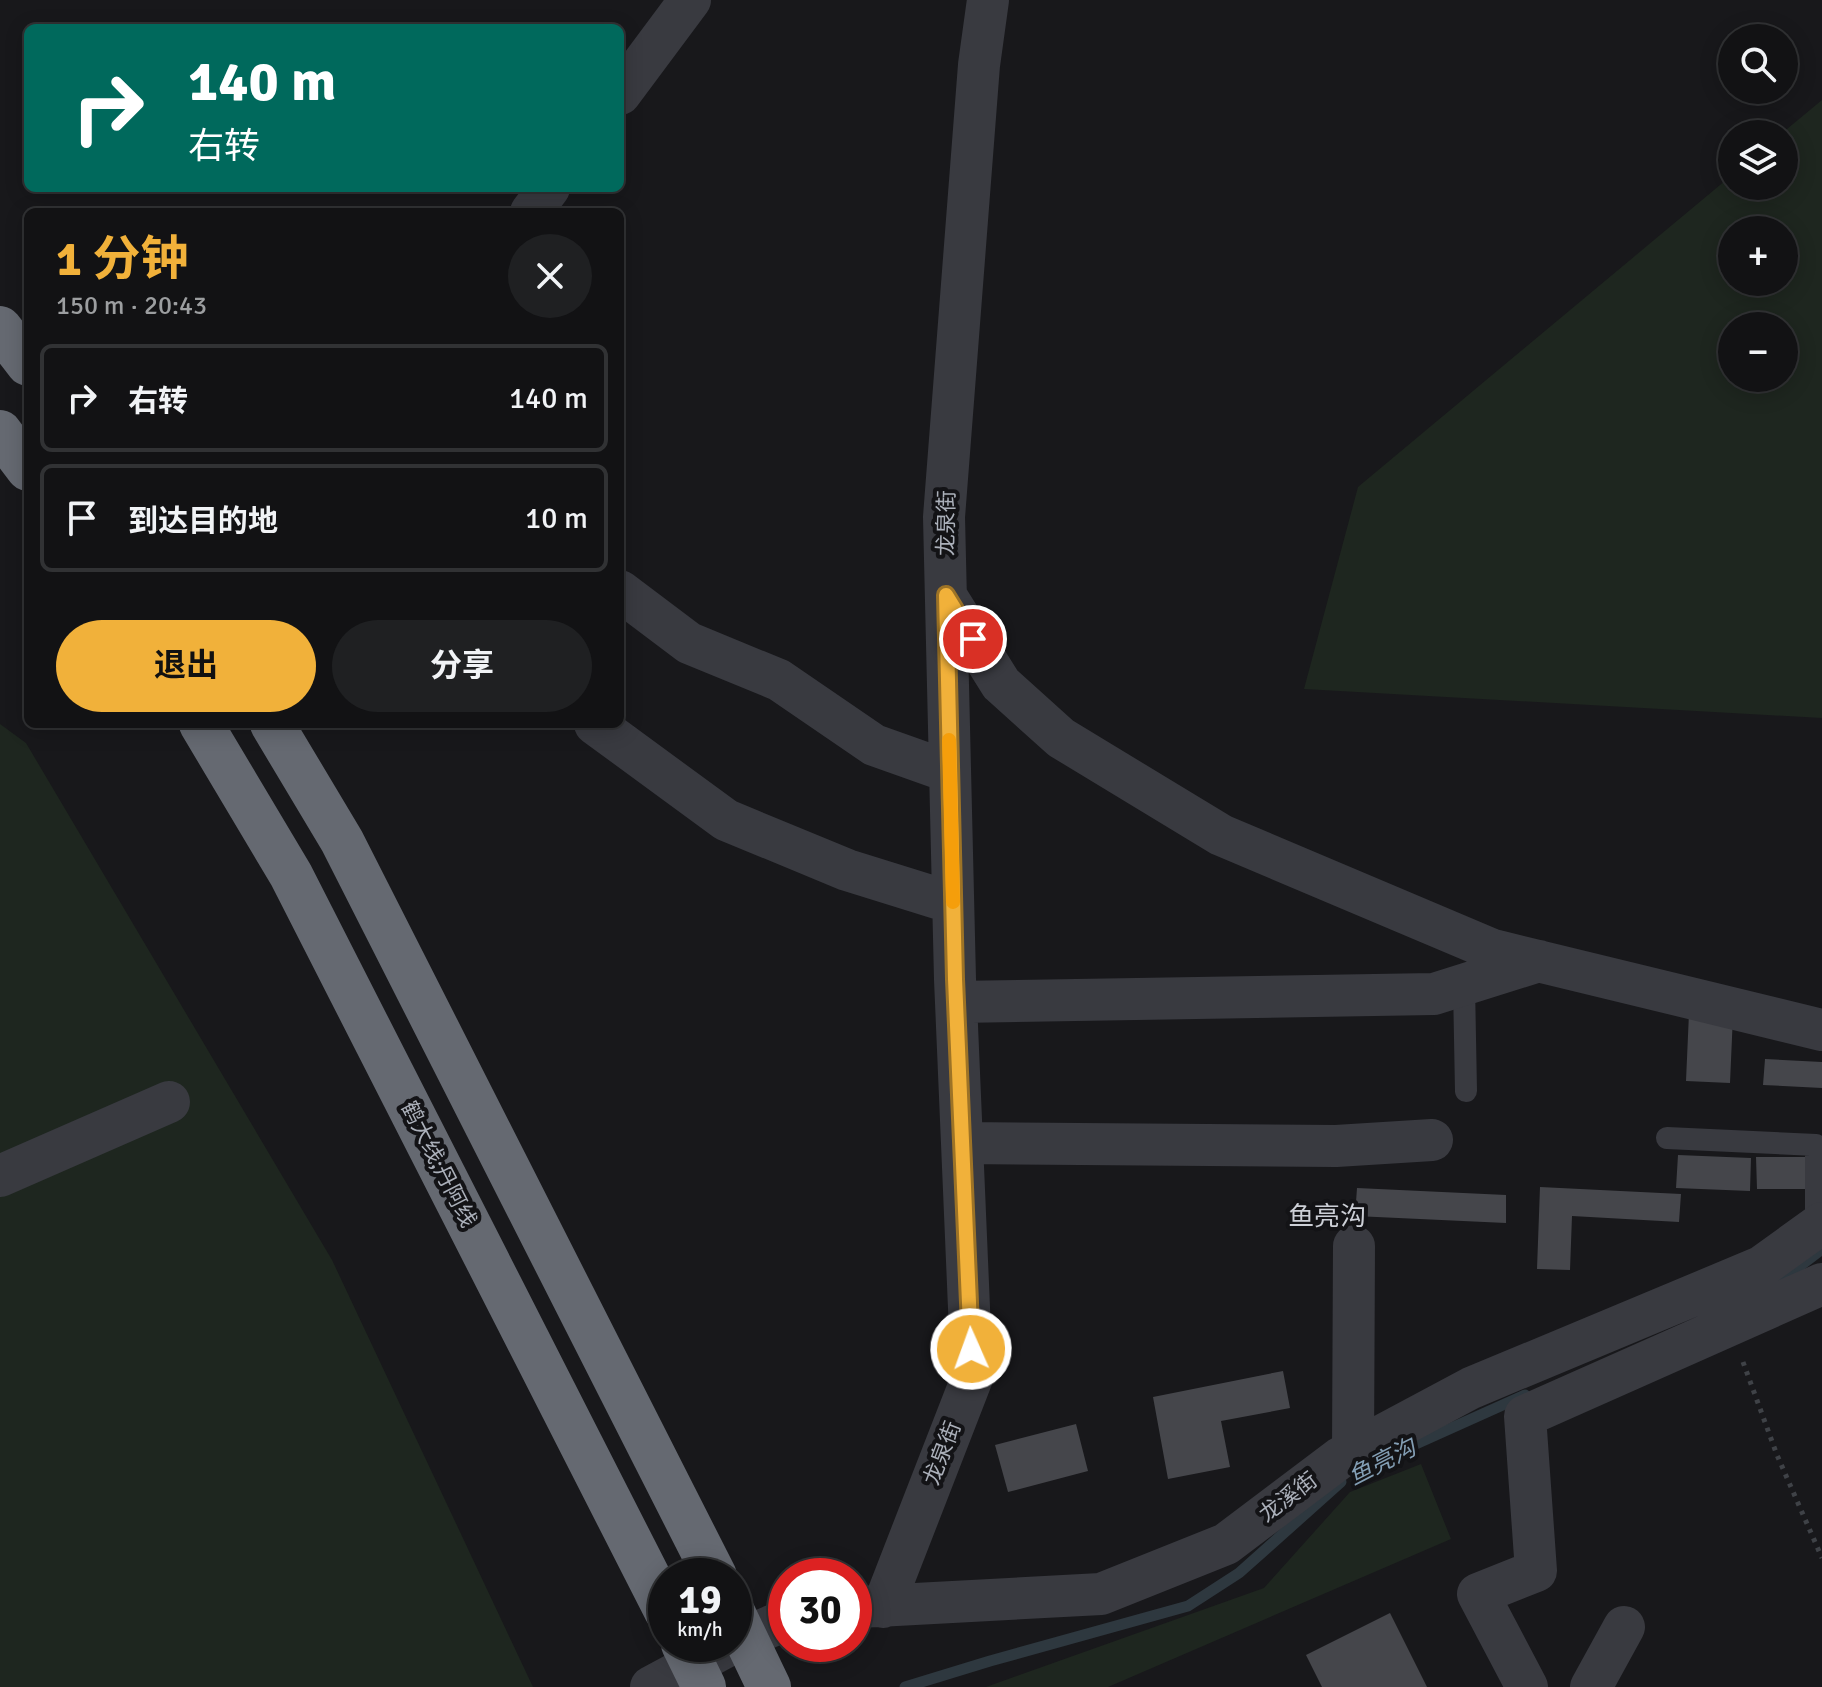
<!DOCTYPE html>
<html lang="zh">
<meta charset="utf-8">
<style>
:root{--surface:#121214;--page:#1f2022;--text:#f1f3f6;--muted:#9c9ea0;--line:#313234;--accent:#f1b13a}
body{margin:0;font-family:Signika,"Noto Sans SC",sans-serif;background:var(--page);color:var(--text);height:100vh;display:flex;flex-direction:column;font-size:30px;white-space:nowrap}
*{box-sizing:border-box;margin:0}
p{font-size:26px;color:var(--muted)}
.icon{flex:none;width:44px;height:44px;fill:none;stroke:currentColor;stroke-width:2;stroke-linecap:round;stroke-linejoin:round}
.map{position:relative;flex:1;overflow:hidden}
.sheet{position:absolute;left:24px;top:208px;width:600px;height:520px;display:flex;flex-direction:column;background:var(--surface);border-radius:12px;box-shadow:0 4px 20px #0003,0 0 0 2px var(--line)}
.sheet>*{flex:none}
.top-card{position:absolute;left:24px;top:24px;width:600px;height:168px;border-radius:12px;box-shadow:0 4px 20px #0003,0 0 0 2px var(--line);background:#00695c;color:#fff;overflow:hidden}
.tools{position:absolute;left:1718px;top:24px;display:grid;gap:16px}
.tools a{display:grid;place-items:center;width:80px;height:80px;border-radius:50%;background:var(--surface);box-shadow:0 4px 20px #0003,0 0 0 2px var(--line);font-size:40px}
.speed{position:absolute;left:648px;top:1558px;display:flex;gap:16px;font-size:40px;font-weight:700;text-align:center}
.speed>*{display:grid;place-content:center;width:104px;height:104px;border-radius:50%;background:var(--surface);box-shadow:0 4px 20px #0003,0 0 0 2px var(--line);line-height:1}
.speed small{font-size:20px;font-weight:400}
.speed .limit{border:12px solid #d22;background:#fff;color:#111}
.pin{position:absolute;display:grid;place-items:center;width:68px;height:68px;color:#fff;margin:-34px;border:4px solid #fff;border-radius:50%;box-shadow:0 2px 8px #0007}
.me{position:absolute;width:88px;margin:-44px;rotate:358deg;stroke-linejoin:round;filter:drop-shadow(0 0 6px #0008)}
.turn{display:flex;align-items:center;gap:28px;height:168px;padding:0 32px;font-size:36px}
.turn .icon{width:104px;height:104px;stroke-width:2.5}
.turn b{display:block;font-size:56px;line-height:68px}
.round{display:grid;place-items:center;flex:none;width:84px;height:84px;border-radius:42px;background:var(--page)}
.overview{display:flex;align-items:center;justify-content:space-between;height:136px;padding:0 32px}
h1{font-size:48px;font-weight:700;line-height:60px;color:var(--accent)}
.cta{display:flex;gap:16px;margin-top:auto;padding:16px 32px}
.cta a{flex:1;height:92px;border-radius:48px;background:var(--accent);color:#111;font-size:32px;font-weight:700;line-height:92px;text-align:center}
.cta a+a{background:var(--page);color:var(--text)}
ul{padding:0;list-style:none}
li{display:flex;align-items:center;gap:24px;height:108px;margin:0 16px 12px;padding:0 16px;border:4px solid var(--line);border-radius:12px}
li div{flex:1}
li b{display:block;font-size:30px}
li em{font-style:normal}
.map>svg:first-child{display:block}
</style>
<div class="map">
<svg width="1822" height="1687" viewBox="0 0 1822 1687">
<rect width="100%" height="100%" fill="#18181b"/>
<path fill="#1e261f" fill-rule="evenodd" d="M 1822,100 L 1822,718 L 1304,689 L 1358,487 L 1732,175 L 1732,186 L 1784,186 L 1784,134 L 1781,134 ZM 1732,230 L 1784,230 L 1784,282 L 1732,282 ZM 1732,326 L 1784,326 L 1784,378 L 1732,378 Z
M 0,724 L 26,743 L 332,1260 L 533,1687 L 0,1687 Z
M 1421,1464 L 1451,1539 L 1108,1687 L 986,1687 L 1264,1588 L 1350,1492 Z"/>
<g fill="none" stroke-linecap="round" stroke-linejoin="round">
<path stroke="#2e383f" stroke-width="11" d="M 1775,1285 L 1822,1249
M 1369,1465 L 1525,1395
M 905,1687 L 990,1661 L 1188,1606 L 1239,1573 L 1341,1482"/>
</g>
<path fill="#45464b" d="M 1689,1013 L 1733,1015 L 1730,1083 L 1686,1081 Z
M 1765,1059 L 1822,1062 L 1822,1088 L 1763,1085 Z
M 1678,1155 L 1751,1158 L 1750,1191 L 1676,1188 Z
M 1756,1157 L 1810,1157 L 1811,1189 L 1757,1189 Z
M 1540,1187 L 1681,1194 L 1679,1222 L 1572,1216 L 1570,1270 L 1537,1269 Z
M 1357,1188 L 1506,1195 L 1506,1223 L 1355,1216 Z
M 1283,1371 L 1290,1408 L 1221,1421 L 1230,1467 L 1168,1479 L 1153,1397 Z
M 1076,1424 L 1088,1471 L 1008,1492 L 995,1445 Z
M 1390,1613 L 1427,1687 L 1322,1687 L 1306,1655 Z"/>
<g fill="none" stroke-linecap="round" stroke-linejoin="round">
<path stroke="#3f4247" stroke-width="5" stroke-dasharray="4 6" stroke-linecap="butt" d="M 1743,1362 L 1777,1455 L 1822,1558"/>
<path stroke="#393a40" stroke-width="22" d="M 1464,985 L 1466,1091
M 1667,1138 L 1816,1145 L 1816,1227"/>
<path stroke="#393a40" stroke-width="42" d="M 620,94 L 690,0
M 531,212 L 549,188
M 620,591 L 689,643 L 779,680 L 874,745 L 950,772
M 946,596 L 1001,684 L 1061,738 L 1221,835 L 1493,950 L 1822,1030
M 595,724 L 726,820 L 847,870 L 953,903
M 956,1002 L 1434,994 L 1539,961
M 962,1143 L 1336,1146 L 1432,1140
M 0,1176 L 169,1102
M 1353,1451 L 1354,1246
M 859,1607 L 1101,1594 L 1226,1544 L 1340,1458 L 1471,1388 L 1761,1267 L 1822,1223
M 883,1607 L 972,1378 L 955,979 L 944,517 L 979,65 L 988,0
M 734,1642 L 786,1620
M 651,1687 L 731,1644
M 1527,1687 L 1478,1594 L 1536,1571 L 1525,1416 L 1822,1284
M 1591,1687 L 1624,1627"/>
<path stroke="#656971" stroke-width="44" d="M 0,328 L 28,364
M 0,432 L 28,469
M 201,724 L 291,875 L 666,1611
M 272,724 L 342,841 L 715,1576
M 734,1614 L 769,1687
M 683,1644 L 704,1687"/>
</g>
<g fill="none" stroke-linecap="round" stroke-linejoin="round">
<defs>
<path id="route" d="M 971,1349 L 955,979 L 946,595 L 973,639"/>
</defs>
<use href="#route" stroke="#9d7326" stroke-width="20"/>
<use href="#route" stroke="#f1b13a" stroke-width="14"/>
<path stroke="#f59e0b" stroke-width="14" d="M 949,740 L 953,902"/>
</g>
<g text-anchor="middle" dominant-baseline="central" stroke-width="8" stroke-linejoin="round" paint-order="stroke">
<g font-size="22" fill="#abb0ba" stroke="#131316">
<text transform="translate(946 523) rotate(-89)">龙泉街</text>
<text transform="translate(439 1164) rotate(63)">鹤大线;丹阿线</text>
<text transform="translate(942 1453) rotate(-69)">龙泉街</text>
<text transform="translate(1288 1497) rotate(-37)">龙溪街</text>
</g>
<g font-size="24" font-style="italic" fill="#839eb4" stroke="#131316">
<text transform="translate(1382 1462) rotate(-27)">鱼亮沟</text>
</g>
<g font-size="26" fill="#cccfd6" stroke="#131316">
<text x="1327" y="1217">鱼亮沟</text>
</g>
</g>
</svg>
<div class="tools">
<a><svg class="icon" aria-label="search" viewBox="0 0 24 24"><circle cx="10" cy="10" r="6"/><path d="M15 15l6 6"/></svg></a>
<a><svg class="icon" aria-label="layers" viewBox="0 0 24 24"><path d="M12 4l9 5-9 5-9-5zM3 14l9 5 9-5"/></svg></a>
<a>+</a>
<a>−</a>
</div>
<div class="speed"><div>19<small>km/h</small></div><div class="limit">30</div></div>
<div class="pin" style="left:973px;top:639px;background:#d93025"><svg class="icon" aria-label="arrive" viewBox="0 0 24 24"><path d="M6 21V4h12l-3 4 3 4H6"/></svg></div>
<svg class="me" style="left:971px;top:1349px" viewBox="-20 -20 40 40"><circle r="17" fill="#f1b13a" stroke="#fff" stroke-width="3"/><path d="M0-11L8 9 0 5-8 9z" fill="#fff"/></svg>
<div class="top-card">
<div class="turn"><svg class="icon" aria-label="right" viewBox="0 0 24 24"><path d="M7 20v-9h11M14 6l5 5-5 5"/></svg><div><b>140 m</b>右转</div></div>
</div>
<section class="sheet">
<div class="overview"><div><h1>1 分钟</h1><p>150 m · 20:43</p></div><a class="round"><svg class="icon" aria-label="close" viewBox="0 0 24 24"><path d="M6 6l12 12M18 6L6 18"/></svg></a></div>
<ul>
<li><svg class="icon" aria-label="right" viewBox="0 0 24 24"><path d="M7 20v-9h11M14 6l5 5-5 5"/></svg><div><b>右转</b></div><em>140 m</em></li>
<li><svg class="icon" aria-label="arrive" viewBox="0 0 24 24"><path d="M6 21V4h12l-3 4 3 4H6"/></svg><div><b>到达目的地</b></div><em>10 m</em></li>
</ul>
<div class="cta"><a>退出</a><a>分享</a></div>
</section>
</div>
